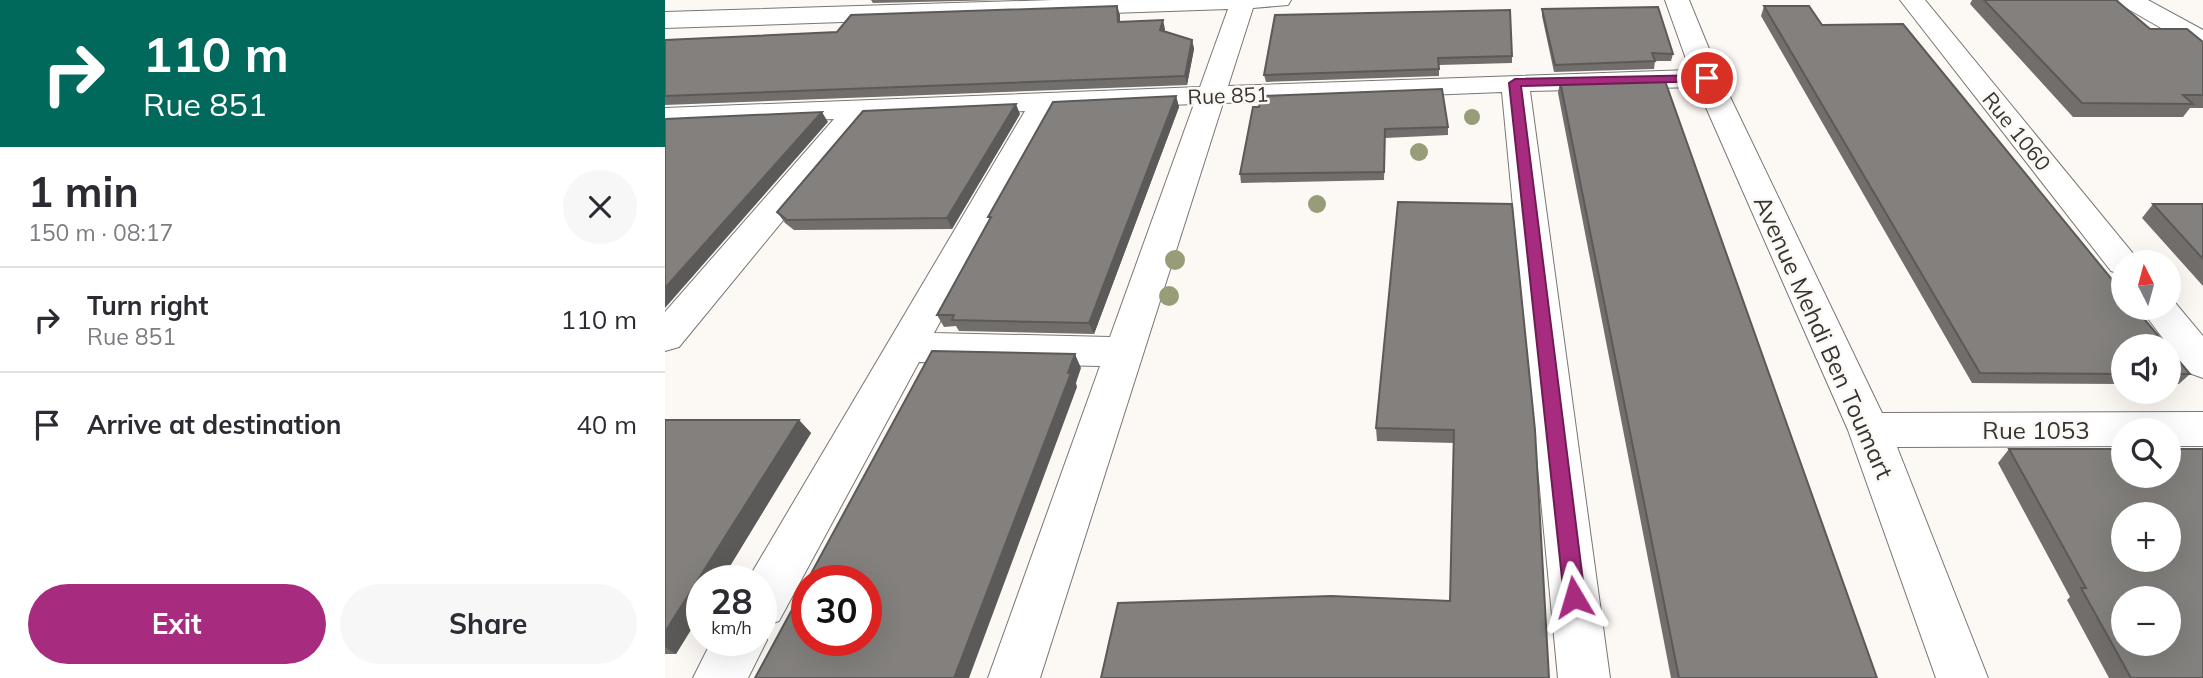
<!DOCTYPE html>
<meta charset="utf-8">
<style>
:root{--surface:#fff;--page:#f7f7f7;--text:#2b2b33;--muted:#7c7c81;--line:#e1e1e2;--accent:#a72c80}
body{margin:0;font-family:Mulish,sans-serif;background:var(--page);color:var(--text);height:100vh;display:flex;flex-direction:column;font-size:26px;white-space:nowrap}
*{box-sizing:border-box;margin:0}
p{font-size:23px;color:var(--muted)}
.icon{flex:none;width:38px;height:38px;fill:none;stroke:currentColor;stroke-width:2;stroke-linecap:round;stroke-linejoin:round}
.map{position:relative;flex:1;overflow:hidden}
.sheet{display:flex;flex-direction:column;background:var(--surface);width:665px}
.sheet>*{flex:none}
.top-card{background:#00695c;color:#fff;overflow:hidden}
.needle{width:46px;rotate:354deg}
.controls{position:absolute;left:1446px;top:250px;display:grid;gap:14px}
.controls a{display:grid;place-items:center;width:70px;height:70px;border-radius:50%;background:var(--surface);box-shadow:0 7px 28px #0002;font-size:35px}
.speed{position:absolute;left:21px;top:565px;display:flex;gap:14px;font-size:35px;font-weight:700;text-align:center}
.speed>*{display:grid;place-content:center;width:91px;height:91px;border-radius:50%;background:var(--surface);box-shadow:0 7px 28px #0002;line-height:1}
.speed small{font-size:18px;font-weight:400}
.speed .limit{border:10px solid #d22;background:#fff;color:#111}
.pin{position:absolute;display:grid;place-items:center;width:60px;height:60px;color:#fff;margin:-30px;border:4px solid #fff;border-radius:50%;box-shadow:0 2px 7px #0007}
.me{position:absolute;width:77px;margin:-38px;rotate:353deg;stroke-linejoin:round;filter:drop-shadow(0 0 5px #0008)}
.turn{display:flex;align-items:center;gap:24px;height:147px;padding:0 28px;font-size:32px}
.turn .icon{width:91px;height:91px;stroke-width:2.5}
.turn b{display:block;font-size:49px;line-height:60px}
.round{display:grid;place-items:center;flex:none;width:74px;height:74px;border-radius:37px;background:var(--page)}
.head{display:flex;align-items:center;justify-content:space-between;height:119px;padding:0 28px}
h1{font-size:42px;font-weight:700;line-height:52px}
.cta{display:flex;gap:14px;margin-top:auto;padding:14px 28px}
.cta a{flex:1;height:80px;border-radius:42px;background:var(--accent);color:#fff;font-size:28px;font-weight:700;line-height:80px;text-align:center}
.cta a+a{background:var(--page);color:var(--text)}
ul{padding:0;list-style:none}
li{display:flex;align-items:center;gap:21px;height:105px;padding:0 28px;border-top:2px solid var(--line)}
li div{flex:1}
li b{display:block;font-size:26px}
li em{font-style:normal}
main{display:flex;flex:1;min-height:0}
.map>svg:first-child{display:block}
</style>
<main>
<section class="sheet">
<div class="top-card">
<div class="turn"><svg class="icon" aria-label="right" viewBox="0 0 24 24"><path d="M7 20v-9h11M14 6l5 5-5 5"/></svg><div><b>110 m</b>Rue 851</div></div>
</div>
<div class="head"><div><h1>1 min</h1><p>150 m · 08:17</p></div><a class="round"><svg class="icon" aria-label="close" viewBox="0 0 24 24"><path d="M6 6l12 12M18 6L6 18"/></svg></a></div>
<ul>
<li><svg class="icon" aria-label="right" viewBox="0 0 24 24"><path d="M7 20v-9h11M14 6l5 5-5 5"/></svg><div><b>Turn right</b><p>Rue 851</p></div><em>110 m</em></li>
<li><svg class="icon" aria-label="arrive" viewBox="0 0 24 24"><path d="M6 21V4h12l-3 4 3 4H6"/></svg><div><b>Arrive at destination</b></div><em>40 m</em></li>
</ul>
<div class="cta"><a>Exit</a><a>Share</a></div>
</section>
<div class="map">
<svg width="1538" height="678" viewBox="0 0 1538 678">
<rect width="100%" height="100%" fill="#fcf9f5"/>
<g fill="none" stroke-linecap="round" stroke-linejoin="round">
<defs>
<path id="street" d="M 388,0 L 626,0 L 623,5 L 588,8 L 563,86 L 1025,70 L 1000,0 L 1024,0 L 1056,78 L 1217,413 L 1538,412 L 1538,446 L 1503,446 L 1503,430 L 1458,430 L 1458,446 L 1232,447 L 1323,678 L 1271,678 L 1183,430 L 1032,87 L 865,91 L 945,678 L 893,678 L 837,92 L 558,103 L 375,678 L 323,678 L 435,366 L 254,362 L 114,621 L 96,627 L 96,581 L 82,581 L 360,111 L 202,118 L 14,347 L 0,351 L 0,312 L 169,119 L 0,126 L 0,108 L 535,87 L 563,9 L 0,28 L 0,12 ZM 529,104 L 445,337 L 269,333 L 390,110 Z
M 1235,0 L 1260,0 L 1475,262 L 1458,262 L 1458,275 L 1446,271 Z
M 1453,0 L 1483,0 L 1538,30 L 1538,49 L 1529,47 L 1456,5 Z
M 1503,298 L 1507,299 L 1538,336 L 1538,378 L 1524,373 L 1475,308 L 1503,308 Z
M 96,628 L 102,640 L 83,678 L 28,678 L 47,640 L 96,640 Z"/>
</defs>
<use href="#street" stroke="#797673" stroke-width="2"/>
<use href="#street" fill="#fff" fill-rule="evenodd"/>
</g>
<g fill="#999c78">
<circle cx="807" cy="117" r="8"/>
<circle cx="754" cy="152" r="9"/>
<circle cx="652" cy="204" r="9"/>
<circle cx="510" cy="260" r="10"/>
<circle cx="504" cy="296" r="10"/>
</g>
<path fill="#716e6c" d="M 206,0 L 338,0 L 208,3 Z
M 1307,0 L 1451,0 L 1485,29 L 1538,42 L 1538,108 L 1525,108 L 1518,117 L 1408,117 L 1305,4 Z
M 1099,6 L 1157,25 L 1458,346 L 1458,384 L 1307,383 L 1096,16 Z
M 877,9 L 1008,54 L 1006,61 L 990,61 L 989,69 L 889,72 L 877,16 Z
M 455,15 L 455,22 L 500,29 L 499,31 L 527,40 L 529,49 L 522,85 L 0,105 L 0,40 L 172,32 Z
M 610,15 L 847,56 L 847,63 L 774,65 L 774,76 L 601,82 L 599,75 Z
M 895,81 L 1212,678 L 1006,678 L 893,93 Z
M 511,96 L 514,107 L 429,334 L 294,331 L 291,326 L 279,327 L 272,315 L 325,220 L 323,217 Z
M 594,107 L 783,127 L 783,135 L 720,138 L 719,180 L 576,183 L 575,174 Z
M 355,114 L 287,229 L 129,230 L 120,223 L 112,212 Z
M 733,202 L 884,678 L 785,601 L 789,443 L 712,441 L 711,428 Z
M 1488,204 L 1538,204 L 1538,286 L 1477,218 Z
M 1503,348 L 1525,374 L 1514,384 L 1503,384 Z
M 0,420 L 134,420 L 146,433 L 11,654 L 0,654 Z
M 1344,449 L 1538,678 L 1444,678 L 1402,600 L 1405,597 L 1333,463 Z"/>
<path fill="#5c5a58" d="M 452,6 L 455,15 L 455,31 L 453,22 Z
M 498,20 L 500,29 L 497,39 L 495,30 Z
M 527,40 L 529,49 L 522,85 L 520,76 Z
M 511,96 L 514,107 L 429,334 L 424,323 Z
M 351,104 L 355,114 L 287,229 L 282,218 Z
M 157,112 L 163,122 L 0,308 L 0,288 Z
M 410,354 L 416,368 L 411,383 L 412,387 L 304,678 L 289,678 Z
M 134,420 L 146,433 L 56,581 L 37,581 L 37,612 L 11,654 L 0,647 L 0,632 Z"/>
<path fill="#83807d" stroke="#5c5a58" stroke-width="2" fill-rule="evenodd" d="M 1319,0 L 1451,0 L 1485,29 L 1522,29 L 1538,42 L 1538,95 L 1518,95 L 1528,104 L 1417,103 Z
M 452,6 L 453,22 L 498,20 L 495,30 L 527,40 L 520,76 L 0,96 L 0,40 L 172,32 L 186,15 Z
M 1099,6 L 1144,6 L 1157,25 L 1238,24 L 1458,293 L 1458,308 L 1470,308 L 1502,346 L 1458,346 L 1458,374 L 1315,373 Z
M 993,7 L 1008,54 L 987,53 L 990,61 L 890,65 L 877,9 Z
M 845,10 L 847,56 L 773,58 L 774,69 L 599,75 L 610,15 Z
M 999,78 L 1212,678 L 1014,678 L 895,81 Z
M 777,89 L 783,127 L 720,129 L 719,172 L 575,174 L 588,107 L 594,107 L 596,96 Z
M 511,96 L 424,323 L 287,320 L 289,315 L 272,315 L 326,217 L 323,217 L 388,102 Z
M 351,104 L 282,218 L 122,220 L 112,212 L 198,111 Z
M 157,112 L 0,288 L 0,119 Z
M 733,202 L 847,204 L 870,430 L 884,678 L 436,678 L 453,603 L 666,596 L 785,601 L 789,430 L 711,428 Z
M 1488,204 L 1538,204 L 1538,259 Z
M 1503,348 L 1525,374 L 1503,374 Z
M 267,351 L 410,354 L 403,373 L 406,373 L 289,678 L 90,678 L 142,582 L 142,640 L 201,640 L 201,581 L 142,581 Z
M 0,420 L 134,420 L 0,632 Z
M 1344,449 L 1458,449 L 1458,476 L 1503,476 L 1503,449 L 1538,449 L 1538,678 L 1466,678 L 1416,588 L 1421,588 ZM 1458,514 L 1503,514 L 1503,560 L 1458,560 ZM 1458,598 L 1503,598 L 1503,644 L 1458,644 Z"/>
<path fill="#a72c80" stroke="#6d1d53" stroke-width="2" d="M 1042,75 L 1046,76 L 1046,81 L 856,86 L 920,597 L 917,604 L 909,606 L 902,604 L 899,597 L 844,83 L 850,79 Z"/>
<g text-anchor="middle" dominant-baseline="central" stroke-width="5" stroke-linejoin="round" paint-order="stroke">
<g font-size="21" fill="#373534" stroke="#fcf9f5">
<text transform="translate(563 95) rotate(-2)">Rue 851</text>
<text transform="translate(1352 131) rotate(51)">Rue 1060</text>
</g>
<g font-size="24" fill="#373534" stroke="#fcf9f5">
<text transform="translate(1159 337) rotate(66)">Avenue Mehdi Ben Toumart</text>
<text x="1371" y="430">Rue 1053</text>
</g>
</g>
</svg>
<div class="controls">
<a><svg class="needle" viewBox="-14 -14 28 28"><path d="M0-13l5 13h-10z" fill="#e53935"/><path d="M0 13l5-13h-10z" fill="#7c7c81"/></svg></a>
<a><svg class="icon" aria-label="sound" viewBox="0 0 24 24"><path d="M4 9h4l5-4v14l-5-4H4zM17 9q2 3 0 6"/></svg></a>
<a><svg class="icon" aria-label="search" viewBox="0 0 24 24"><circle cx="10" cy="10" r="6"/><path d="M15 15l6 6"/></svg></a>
<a>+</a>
<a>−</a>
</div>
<div class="speed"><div>28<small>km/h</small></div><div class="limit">30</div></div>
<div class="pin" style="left:1042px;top:78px;background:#d93025"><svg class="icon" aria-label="arrive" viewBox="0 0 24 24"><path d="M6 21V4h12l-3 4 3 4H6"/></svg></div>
<svg class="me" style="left:909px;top:597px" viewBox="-20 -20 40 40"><path d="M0-17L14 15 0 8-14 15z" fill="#a72c80" stroke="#fff" stroke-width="4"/></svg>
</div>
</main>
